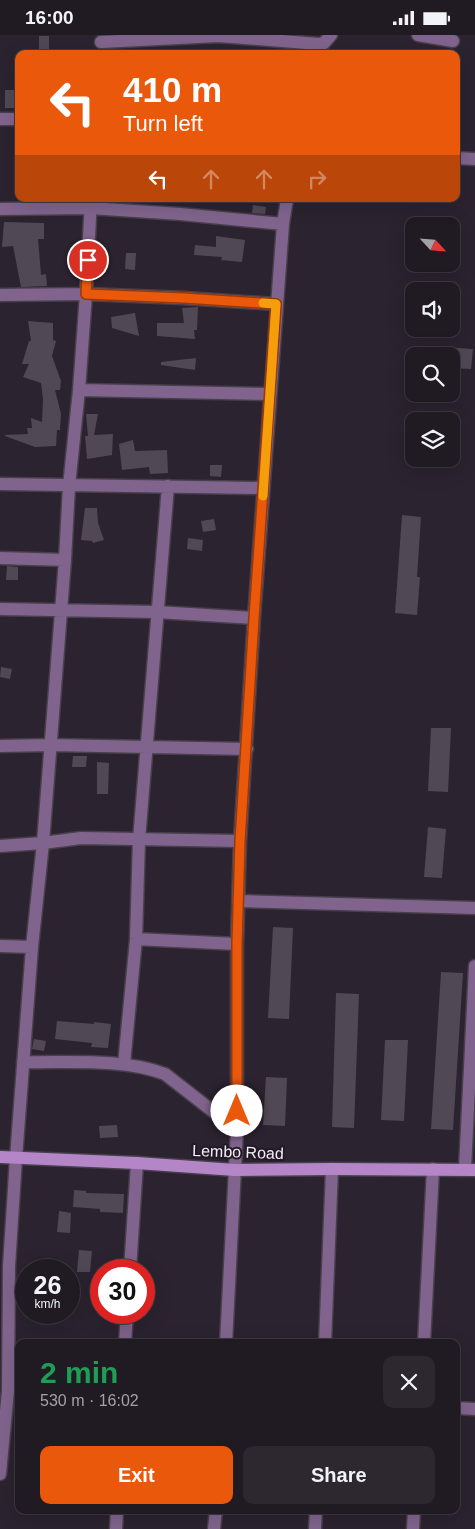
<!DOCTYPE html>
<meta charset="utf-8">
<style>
:root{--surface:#201a23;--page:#2d2730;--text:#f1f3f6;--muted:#a2a1a6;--line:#3d3841;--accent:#ea580c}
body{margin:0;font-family:Helvetica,sans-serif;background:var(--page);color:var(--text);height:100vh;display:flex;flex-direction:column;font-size:19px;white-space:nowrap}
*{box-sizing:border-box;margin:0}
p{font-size:16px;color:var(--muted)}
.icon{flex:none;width:28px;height:28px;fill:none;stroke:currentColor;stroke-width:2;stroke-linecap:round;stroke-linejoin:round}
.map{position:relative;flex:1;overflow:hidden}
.details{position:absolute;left:15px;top:1304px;width:445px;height:175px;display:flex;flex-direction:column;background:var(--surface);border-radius:10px;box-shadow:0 5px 20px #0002,0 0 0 1px var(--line)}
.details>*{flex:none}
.hud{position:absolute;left:15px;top:15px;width:445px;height:152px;border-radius:10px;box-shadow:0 5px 20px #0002,0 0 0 1px var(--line);background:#ea580c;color:#fff;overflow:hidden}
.needle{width:32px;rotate:116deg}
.controls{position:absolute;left:405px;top:182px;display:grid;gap:10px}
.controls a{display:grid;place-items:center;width:55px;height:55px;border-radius:10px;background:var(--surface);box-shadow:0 5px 20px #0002,0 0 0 1px var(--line);font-size:25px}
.speed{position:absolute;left:15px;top:1224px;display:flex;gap:10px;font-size:25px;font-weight:700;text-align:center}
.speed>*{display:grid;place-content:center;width:65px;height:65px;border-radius:50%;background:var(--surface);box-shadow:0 5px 20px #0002,0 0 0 1px var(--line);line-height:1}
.speed small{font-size:12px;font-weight:400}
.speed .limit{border:8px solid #d22;background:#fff;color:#111}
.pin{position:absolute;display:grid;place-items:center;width:42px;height:42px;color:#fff;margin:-21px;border:2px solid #fff;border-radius:50%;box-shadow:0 1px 5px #0007}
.me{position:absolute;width:55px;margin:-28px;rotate:0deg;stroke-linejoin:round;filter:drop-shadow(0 0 4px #0008)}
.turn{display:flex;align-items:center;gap:18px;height:105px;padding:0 25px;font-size:22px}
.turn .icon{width:65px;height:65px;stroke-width:2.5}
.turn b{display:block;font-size:35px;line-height:42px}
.lanes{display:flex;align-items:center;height:48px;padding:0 25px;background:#0003;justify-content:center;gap:25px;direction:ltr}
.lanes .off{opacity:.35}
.round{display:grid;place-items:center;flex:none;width:52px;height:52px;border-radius:10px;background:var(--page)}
.head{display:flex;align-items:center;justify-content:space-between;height:85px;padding:0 25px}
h1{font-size:30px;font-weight:700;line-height:38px;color:#1e9e55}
.cta{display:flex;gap:10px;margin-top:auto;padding:10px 25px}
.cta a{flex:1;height:58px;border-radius:10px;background:var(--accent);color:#fff;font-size:20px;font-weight:700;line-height:58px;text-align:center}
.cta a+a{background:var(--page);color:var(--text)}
.status{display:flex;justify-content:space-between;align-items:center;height:35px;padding:0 25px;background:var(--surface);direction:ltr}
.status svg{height:14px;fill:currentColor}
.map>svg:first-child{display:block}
</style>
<div class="status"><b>16:00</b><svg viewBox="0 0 49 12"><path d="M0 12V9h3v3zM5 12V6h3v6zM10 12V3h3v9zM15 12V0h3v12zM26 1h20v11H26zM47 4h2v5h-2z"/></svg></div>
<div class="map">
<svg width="475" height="1494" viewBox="0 0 475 1494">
<rect width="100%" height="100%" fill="#2b232f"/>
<path fill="#514855" d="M 39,1 L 49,1 L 49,19 L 39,19 Z
M 5,55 L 17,55 L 16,73 L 5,73 Z
M 253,170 L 266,172 L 265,179 L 252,178 Z
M 4,187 L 44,188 L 44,204 L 38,204 L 41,240 L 46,239 L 47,251 L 21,252 L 13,211 L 2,212 Z
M 216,201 L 245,205 L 242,227 L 221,225 L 222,222 L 194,220 L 195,210 L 216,212 Z
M 126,218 L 136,218 L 135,235 L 125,234 Z
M 198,272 L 197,295 L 194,295 L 195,304 L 157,301 L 157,288 L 184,288 L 182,273 Z
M 135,278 L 139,301 L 112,293 L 111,282 Z
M 28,286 L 53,288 L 53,305 L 56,306 L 52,321 L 61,346 L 60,355 L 55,355 L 61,379 L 60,395 L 57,395 L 56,411 L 35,412 L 5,401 L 5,400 L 28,399 L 27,393 L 32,393 L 31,383 L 42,387 L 43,364 L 41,348 L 23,342 L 29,329 L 22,329 L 29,306 L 31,306 Z
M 426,311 L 473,314 L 471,334 L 451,333 L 451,321 L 425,321 Z
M 196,323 L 195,335 L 161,330 L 161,327 Z
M 86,379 L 98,379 L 94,400 L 113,399 L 112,420 L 87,424 L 85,401 L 88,401 Z
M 133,405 L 135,416 L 167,415 L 168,438 L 150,439 L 149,432 L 122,435 L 119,409 Z
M 210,430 L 222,430 L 221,442 L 210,441 Z
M 85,473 L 97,473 L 98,488 L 104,505 L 93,508 L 92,506 L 81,505 Z
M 402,480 L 421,482 L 417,542 L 420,542 L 417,580 L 395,578 Z
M 214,484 L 216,495 L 203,497 L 201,486 Z
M 188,503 L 203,505 L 202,516 L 187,514 Z
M 7,531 L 18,532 L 18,545 L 6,545 Z
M 1,632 L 12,634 L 10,644 L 0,642 Z
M 431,693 L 451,693 L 448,757 L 428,756 Z
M 73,721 L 87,721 L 86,732 L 72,732 Z
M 97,727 L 109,728 L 108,759 L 97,759 Z
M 428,792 L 446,794 L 442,843 L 424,842 Z
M 273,892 L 293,893 L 289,984 L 268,983 Z
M 441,937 L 463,938 L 453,1095 L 431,1094 Z
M 336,958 L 359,959 L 354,1093 L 332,1092 Z
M 57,986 L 94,989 L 94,987 L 111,989 L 108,1013 L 91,1012 L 92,1008 L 55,1004 Z
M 34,1004 L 46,1006 L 44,1016 L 32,1014 Z
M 385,1005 L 408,1005 L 404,1086 L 381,1085 Z
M 266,1042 L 287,1043 L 285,1091 L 263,1090 Z
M 117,1090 L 118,1102 L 100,1103 L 99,1091 Z
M 74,1155 L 86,1156 L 86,1158 L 124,1159 L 123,1178 L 100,1177 L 100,1174 L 73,1172 Z
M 59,1176 L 71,1178 L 70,1198 L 57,1197 Z
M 79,1215 L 92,1216 L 90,1237 L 77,1237 Z"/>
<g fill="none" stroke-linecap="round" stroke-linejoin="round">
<defs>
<path id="street" d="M 418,0 L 453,6
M 101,7 L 218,1 L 319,9 L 324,8 L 331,0
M 0,84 L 19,84
M 456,123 L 475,124
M 0,174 L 90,173 L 180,179 L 283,189
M 0,260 L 86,259 L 184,263 L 277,269
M 79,355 L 270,359
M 0,449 L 263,453
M 0,523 L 65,525
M 0,574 L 157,577 L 254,583
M 0,711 L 51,710 L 247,714
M 0,811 L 43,808 L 81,803 L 240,806
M 240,866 L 475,873
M 136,904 L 237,909
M 0,911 L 32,912
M 23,1027 C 68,1028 123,1023 165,1039 L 237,1095
M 124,1029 L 136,904 L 139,805 L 168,451
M 465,1134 L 475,931
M 130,1235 L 137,1128
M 125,1308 L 127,1278
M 226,1308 L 237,1095 L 237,909 L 240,806 L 254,583 L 283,189 L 287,164
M 325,1308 L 332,1134
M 424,1308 L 433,1134
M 456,1373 L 475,1374
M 0,1439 L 8,1356 L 9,1231 L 16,1123 L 32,912 L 43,808 L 65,525 L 69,451 L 79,355 L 86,259 L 91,164
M 116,1494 L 117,1475
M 214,1494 L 216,1475
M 315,1494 L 316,1475
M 413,1494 L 414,1475"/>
<path id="secondary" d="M 0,1122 L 137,1128 L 235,1135 L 332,1134 L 475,1135"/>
</defs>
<use href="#street" stroke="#473f4b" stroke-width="15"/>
<use href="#secondary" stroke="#473f4b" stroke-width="15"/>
<use href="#street" stroke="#80648d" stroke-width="12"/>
<use href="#secondary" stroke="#b486c8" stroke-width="12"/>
</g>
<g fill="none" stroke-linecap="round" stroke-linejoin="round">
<defs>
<path id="route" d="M 88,225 L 86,259 L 184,263 L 276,269 L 254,583 L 240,806 L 237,909 L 237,1076"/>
</defs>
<use href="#route" stroke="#983908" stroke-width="12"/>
<use href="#route" stroke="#ea580c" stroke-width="9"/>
<path stroke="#f59e0b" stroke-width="9" d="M 263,461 L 276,269 L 263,268"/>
</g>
<g text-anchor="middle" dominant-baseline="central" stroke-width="4" stroke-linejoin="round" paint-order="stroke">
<g font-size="16" fill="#f3eef6" stroke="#211925">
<text transform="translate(238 1117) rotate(2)">Lembo Road</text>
</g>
</g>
</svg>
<div class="controls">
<a><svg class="needle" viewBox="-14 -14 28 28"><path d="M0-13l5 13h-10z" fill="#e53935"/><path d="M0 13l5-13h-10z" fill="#a2a1a6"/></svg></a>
<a><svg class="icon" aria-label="sound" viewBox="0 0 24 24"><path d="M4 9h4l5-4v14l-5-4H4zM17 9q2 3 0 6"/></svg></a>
<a><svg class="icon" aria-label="search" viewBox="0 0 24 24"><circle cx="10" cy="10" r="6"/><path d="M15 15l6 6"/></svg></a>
<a><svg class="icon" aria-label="layers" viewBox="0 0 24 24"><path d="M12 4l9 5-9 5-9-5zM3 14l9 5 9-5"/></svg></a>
</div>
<div class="speed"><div>26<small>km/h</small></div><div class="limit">30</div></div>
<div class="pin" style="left:88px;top:225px;background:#d93025"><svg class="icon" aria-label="arrive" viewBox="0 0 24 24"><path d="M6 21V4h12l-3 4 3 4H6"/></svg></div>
<svg class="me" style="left:237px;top:1076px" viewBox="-20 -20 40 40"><circle r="19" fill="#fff"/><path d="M0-13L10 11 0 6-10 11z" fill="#ea580c"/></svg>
<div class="hud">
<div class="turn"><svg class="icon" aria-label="left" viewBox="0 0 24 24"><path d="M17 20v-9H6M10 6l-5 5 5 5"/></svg><div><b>410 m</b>Turn left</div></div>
<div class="lanes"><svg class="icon" aria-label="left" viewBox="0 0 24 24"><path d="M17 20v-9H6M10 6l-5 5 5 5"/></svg><svg class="icon off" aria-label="ahead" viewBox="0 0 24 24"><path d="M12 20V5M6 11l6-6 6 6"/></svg><svg class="icon off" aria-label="ahead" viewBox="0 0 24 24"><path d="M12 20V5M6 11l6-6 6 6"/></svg><svg class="icon off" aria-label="right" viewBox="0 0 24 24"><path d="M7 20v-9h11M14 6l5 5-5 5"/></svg></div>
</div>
<section class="details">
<div class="head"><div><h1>2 min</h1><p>530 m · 16:02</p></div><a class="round"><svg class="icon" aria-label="close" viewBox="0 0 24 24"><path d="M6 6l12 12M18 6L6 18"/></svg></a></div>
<div class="cta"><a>Exit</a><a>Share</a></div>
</section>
</div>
